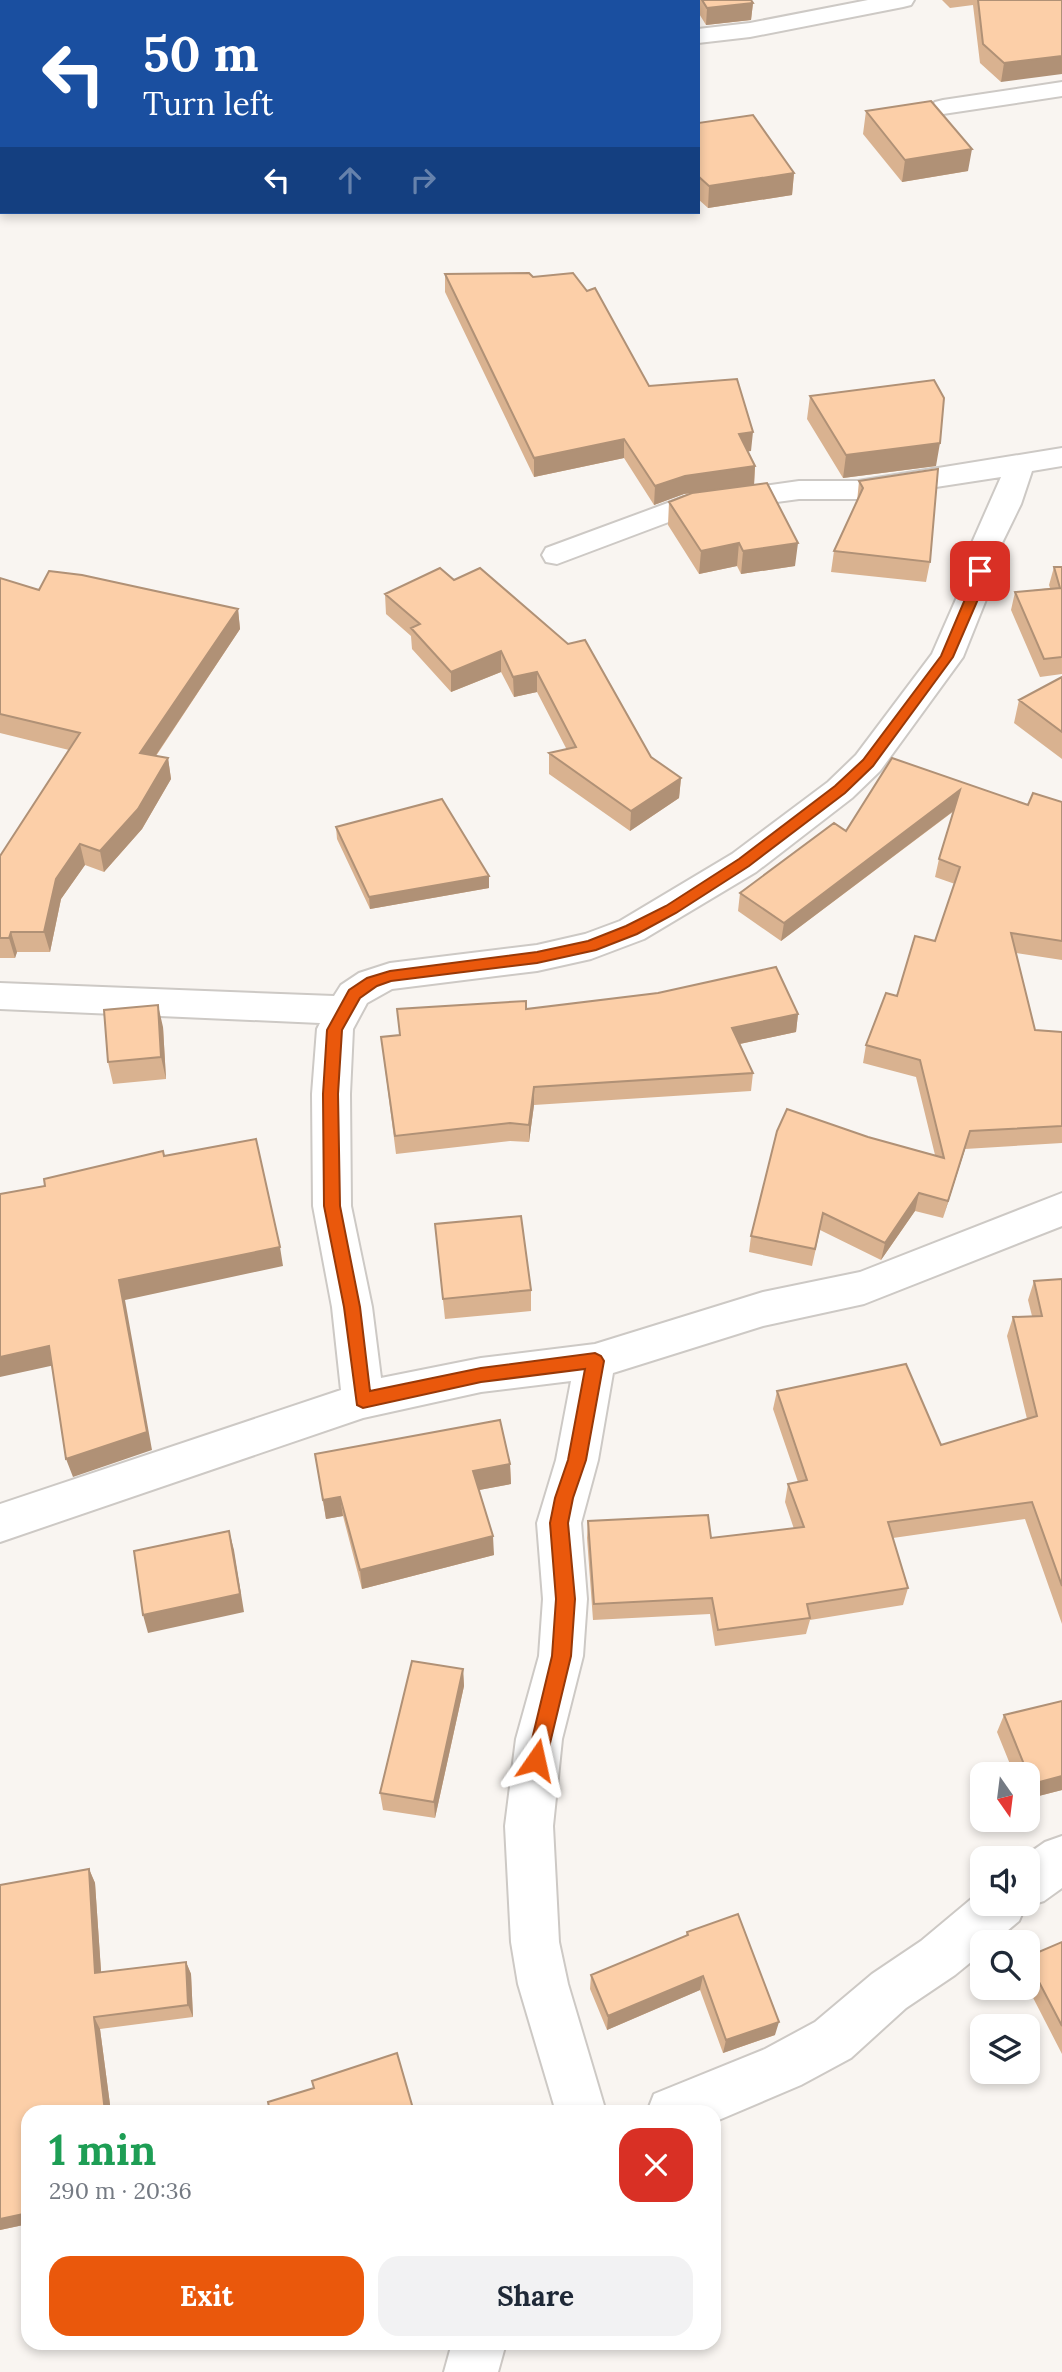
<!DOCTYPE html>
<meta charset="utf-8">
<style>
:root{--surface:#fff;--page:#f2f2f3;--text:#1f2937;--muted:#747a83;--accent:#ea580c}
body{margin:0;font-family:Lora,serif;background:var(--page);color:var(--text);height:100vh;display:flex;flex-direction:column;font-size:26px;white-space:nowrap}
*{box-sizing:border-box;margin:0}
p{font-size:23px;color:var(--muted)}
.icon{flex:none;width:38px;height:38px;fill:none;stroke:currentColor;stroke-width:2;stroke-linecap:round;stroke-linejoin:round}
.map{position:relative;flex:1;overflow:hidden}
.drawer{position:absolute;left:21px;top:2105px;width:700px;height:245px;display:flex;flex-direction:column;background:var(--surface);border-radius:21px;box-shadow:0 4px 10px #0003}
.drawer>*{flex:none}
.guide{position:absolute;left:0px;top:0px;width:700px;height:214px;box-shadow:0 4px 10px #0003;background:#1a4fa0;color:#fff;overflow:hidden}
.needle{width:46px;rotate:166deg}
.tools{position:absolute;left:970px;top:1762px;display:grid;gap:14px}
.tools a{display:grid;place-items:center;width:70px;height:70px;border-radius:14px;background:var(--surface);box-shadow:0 4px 10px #0003;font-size:35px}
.pin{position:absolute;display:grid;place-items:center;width:60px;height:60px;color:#fff;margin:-30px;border-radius:14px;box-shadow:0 4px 10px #0006}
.me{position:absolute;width:77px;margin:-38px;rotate:11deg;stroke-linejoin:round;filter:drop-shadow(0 0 5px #0008)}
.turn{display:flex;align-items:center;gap:24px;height:147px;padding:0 28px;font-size:32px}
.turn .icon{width:91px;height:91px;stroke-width:2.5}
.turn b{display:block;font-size:49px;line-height:60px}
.lanes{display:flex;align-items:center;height:66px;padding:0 28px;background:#0003;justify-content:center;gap:35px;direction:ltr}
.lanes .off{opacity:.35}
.round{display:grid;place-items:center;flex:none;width:74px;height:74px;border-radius:21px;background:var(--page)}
.overview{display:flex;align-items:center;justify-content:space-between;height:119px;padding:0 28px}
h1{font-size:42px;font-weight:800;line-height:52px;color:#1e9e55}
.action{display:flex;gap:14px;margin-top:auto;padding:14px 28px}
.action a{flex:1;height:80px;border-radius:21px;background:var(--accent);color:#fff;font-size:28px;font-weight:800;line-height:80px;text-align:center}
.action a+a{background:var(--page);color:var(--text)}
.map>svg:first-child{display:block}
</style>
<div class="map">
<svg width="1062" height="2372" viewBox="0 0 1062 2372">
<rect width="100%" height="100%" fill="#f9f5f1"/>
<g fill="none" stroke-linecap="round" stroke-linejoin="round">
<defs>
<path id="minor" d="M 868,0 L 914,0 L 911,5 L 903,7 L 750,37 L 698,43 L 698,29 L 750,23 Z
M 1062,82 L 1062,96 L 943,114 L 935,112 L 931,107 L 935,102 L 943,100 Z
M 1062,448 L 1062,466 L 1032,471 L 1021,504 L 1001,545 L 987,597 L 963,657 L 880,771 L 852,798 L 756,872 L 644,939 L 591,959 L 537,971 L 392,989 L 367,1003 L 353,1029 L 350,1094 L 351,1206 L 372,1307 L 381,1378 L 481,1358 L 595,1344 L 763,1292 L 860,1272 L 1062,1193 L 1062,1226 L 864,1304 L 763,1326 L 613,1373 L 598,1460 L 581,1523 L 587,1599 L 583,1656 L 562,1739 L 553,1826 L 559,1942 L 568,1984 L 606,2112 L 556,2112 L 518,1984 L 511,1942 L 505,1826 L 516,1739 L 539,1656 L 543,1599 L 537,1523 L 556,1460 L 571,1381 L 481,1392 L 363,1418 L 0,1542 L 0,1504 L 341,1390 L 332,1307 L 313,1206 L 312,1094 L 317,1029 L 320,1023 L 0,1009 L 0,983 L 334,996 L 341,985 L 359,973 L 390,963 L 537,945 L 585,934 L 620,921 L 732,854 L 828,782 L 856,755 L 932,654 L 957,597 L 971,545 L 1001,477 L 858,499 L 799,499 L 690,514 L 557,564 L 546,562 L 542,555 L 546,548 L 684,497 L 799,481 L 858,481 Z
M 1062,1836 L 1062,1888 L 1044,1901 L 1025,1907 L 1019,1921 L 994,1942 L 982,1942 L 982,1953 L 955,1975 L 906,2008 L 851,2058 L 801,2085 L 714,2122 L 714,2112 L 647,2112 L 654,2094 L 765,2049 L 815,2022 L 872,1974 L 921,1941 L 982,1890 L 982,1904 L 1027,1904 L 1027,1858 L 1022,1858 L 1045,1842 Z
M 452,2343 L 506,2343 L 498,2372 L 444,2372 Z"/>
</defs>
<use href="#minor" stroke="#cdc9c5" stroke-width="4"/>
<use href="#minor" fill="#fff" fill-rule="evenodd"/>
</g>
<path fill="#d9b290" d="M 291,0 L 562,0 L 563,2 L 293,2 Z
M 692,0 L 751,0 L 753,3 L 751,20 L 706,25 L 698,12 L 698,2 L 693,2 Z
M 942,0 L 1062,0 L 1001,82 L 980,63 L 973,5 L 950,8 Z
M 866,111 L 968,171 L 902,182 L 863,134 Z
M 698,123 L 794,173 L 792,195 L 708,208 L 698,199 Z
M 445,274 L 649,386 L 751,451 L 748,451 L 755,466 L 754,485 L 684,494 L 654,505 L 624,458 L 534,477 L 445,292 Z
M 810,396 L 936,466 L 843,478 L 807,419 Z
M 859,481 L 930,562 L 926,582 L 831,572 L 834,551 L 857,502 Z
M 669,502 L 795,566 L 741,574 L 737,566 L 699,574 L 668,525 Z
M 1054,567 L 1062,567 L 1062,674 L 1040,677 L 1011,610 L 1015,592 L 1050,588 L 1049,585 Z
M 440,568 L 651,757 L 681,778 L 679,798 L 630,831 L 549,774 L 549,753 L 567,750 L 537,692 L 514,697 L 501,672 L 451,692 L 412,649 L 411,636 L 386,614 L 385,594 Z
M 0,578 L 39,590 L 238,609 L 240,629 L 156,756 L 168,758 L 171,779 L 142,829 L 104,872 L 85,865 L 61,899 L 50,952 L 17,952 L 15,958 L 0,958 L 0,856 L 69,750 L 0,733 Z
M 1062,677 L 1062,759 L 1014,723 L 1019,700 Z
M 892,758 L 1028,805 L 1062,802 L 1062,960 L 1016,953 L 1035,1030 L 1062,1032 L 1062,1143 L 965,1149 L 943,1218 L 915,1211 L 881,1260 L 820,1230 L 812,1266 L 749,1252 L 751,1236 L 868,1137 L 935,1155 L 916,1077 L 863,1063 L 866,1045 L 897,996 L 935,941 L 955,884 L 935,877 L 939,859 L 954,811 L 781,941 L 738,911 L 740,893 L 846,831 Z
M 336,827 L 489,876 L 489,888 L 370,909 L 337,839 Z
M 397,1009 L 526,1009 L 798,1014 L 796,1032 L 740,1044 L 753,1073 L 751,1091 L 534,1105 L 529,1142 L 510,1141 L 396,1154 L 381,1037 L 400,1035 Z
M 163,1027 L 166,1079 L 113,1084 L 108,1062 Z
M 435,1224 L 531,1290 L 531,1311 L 445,1319 Z
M 1062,1279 L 1062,1624 L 1025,1519 L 893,1538 L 908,1588 L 903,1605 L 810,1620 L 806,1634 L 715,1646 L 710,1614 L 593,1620 L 587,1538 L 588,1521 L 711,1538 L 794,1529 L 785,1502 L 788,1484 L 798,1482 L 773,1409 L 777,1391 L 941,1445 L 1027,1419 L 1007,1336 L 1013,1317 L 1032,1316 L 1028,1300 L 1034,1281 Z
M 315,1454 L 510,1464 L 511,1484 L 479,1490 L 494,1555 L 362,1589 L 343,1516 L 326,1519 Z
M 463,1669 L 464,1686 L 435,1818 L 383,1810 L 380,1793 Z
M 1004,1715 L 1062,1790 L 1027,1799 L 1027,1774 L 1014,1774 L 997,1732 Z
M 89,1869 L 95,1883 L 101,1972 L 186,1962 L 191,1974 L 193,2017 L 100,2029 L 111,2112 L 28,2112 L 28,2224 L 0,2230 L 0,1885 Z
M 687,1932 L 775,2035 L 723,2053 L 700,1990 L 607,2030 L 590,1989 L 591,1975 L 686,1936 Z
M 1062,1942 L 1062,2054 L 1027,1986 L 1027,1957 Z"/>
<path fill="#b09176" d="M 753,3 L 751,20 L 706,25 L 707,8 Z
M 1062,56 L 1062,74 L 1001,82 L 1004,63 Z
M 972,149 L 968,171 L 902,182 L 905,160 Z
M 794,173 L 792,195 L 708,208 L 709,186 Z
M 753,432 L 751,451 L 737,453 L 739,434 Z
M 624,439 L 624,458 L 534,477 L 534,458 Z
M 940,443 L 936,466 L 843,478 L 846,455 Z
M 755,466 L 754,485 L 684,494 L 654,505 L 655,486 L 685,476 Z
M 739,543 L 737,566 L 699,574 L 701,551 Z
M 798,543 L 795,566 L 741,574 L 743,551 Z
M 238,609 L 240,629 L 144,773 L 140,753 Z
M 501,651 L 501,672 L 451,692 L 451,672 Z
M 537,672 L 537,692 L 514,697 L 513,677 Z
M 168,758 L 171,779 L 142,829 L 104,872 L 100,851 Z
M 681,778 L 679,798 L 630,831 L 631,811 Z
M 960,790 L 956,809 L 781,941 L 784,923 Z
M 80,844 L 85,865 L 61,899 L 50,952 L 44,932 L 56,879 Z
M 489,876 L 489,888 L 370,909 L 369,897 Z
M 11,932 L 17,952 L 15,958 L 9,938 Z
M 158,1005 L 163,1027 L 166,1079 L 161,1057 Z
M 798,1014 L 796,1032 L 730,1046 L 732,1028 Z
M 534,1087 L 534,1105 L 529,1142 L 529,1125 Z
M 970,1131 L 965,1149 L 943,1218 L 948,1201 Z
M 919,1193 L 915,1211 L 881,1260 L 885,1243 Z
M 280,1247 L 283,1266 L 125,1300 L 152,1450 L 73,1477 L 66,1459 L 119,1280 Z
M 49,1346 L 55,1365 L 0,1377 L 0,1357 Z
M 510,1464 L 511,1484 L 474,1491 L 473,1471 Z
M 340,1497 L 343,1516 L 326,1519 L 323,1500 Z
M 229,1531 L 234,1550 L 244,1612 L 148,1633 L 143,1615 Z
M 493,1536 L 494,1555 L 362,1589 L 360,1570 Z
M 463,1669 L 464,1686 L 435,1818 L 434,1802 Z
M 1062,1776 L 1062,1790 L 1027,1799 L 1027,1794 L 1032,1784 Z
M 89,1869 L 95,1883 L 102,1985 L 95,1973 Z
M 186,1962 L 191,1974 L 193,2017 L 188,2005 Z
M 703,1976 L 700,1990 L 607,2030 L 608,2016 Z
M 94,2017 L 100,2029 L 111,2112 L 105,2112 Z
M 779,2022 L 775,2035 L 723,2053 L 726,2040 Z
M 28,2213 L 28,2224 L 0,2230 L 0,2219 Z"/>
<path fill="#fccfa8" stroke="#b09176" stroke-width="2" d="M 4,0 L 47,0 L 48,2 L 5,2 Z
M 304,0 L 562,0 L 563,2 L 306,2 Z
M 702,0 L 751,0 L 753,3 L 707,8 Z
M 978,0 L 1062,0 L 1062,56 L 1004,63 L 983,44 Z
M 931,101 L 972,149 L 905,160 L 866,111 Z
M 753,115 L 794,173 L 709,186 L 698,176 L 698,123 Z
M 529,273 L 533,277 L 573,273 L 587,291 L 595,288 L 649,386 L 737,379 L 753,432 L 739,434 L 755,466 L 685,476 L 655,486 L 624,439 L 534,458 L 445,274 Z
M 934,380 L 944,398 L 940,443 L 846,455 L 810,396 Z
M 938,469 L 930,562 L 834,551 L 863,488 L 859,481 Z
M 767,483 L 798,543 L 743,551 L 739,543 L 701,551 L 669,502 L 692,493 Z
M 1054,567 L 1062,567 L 1062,657 L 1044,659 L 1015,592 L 1060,588 Z
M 440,568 L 454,580 L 480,568 L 568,644 L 585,640 L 651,757 L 681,778 L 631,811 L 549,753 L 576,747 L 537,672 L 513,677 L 501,651 L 451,672 L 411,628 L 420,624 L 385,594 Z
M 49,571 L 82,575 L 238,609 L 140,753 L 168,758 L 138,809 L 100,851 L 80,844 L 56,879 L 44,932 L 11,932 L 9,938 L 0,938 L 0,856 L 80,733 L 0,714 L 0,578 L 39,590 Z
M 1062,677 L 1062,732 L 1019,700 Z
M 892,758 L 1028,805 L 1033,793 L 1062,802 L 1062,941 L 1011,933 L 1035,1030 L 1062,1032 L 1062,1126 L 970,1131 L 948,1201 L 919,1193 L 885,1243 L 823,1213 L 815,1249 L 751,1236 L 777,1131 L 787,1109 L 868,1137 L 944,1158 L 920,1060 L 866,1045 L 886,993 L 897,996 L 915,936 L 935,941 L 960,867 L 939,859 L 960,790 L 784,923 L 740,893 L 834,823 L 846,831 Z
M 442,799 L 489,876 L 369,897 L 336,827 Z
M 776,967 L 798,1014 L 732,1028 L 753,1073 L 534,1087 L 529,1125 L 510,1123 L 395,1136 L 381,1037 L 400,1035 L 397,1009 L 526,1001 L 526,1009 L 658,993 Z
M 158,1005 L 161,1057 L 108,1062 L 104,1010 Z
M 256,1139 L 280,1247 L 119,1280 L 147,1432 L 66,1459 L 49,1346 L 0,1357 L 0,1194 L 45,1186 L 44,1179 L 163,1151 L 164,1156 Z
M 521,1216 L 531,1290 L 443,1299 L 435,1224 Z
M 1062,1279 L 1062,1586 L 1032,1502 L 888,1522 L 908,1588 L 807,1604 L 810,1618 L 718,1630 L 712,1598 L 594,1604 L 588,1521 L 708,1515 L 711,1538 L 804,1527 L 788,1484 L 807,1480 L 777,1391 L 906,1364 L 941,1445 L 1037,1416 L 1013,1317 L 1042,1316 L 1034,1281 Z
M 500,1420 L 510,1464 L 473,1471 L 493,1536 L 360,1570 L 340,1497 L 323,1500 L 315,1454 Z
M 229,1531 L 240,1594 L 143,1615 L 134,1551 Z
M 412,1661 L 463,1669 L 434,1802 L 380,1793 Z
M 1062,1701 L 1062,1776 L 1032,1784 L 1004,1715 Z
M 89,1869 L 95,1973 L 186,1962 L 188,2005 L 94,2017 L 105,2112 L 28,2112 L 28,2213 L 0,2219 L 0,1885 Z
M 738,1914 L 779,2022 L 726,2040 L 703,1976 L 608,2016 L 591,1975 L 688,1935 L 687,1932 Z
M 1062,1942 L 1062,2026 L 1027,1959 L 1027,1957 Z
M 397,2053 L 414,2112 L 270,2112 L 268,2102 L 314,2088 L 312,2081 Z"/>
<path fill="#ea580c" stroke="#983908" stroke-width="2" d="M 980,567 L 986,571 L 979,597 L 953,657 L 873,766 L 845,793 L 749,866 L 676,913 L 637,934 L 596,950 L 537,963 L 391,981 L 377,986 L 360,998 L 342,1030 L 338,1094 L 340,1206 L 360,1307 L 370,1391 L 481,1368 L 595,1353 L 601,1356 L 604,1361 L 586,1460 L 573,1498 L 568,1523 L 575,1599 L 571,1656 L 546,1760 L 543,1767 L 536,1770 L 530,1767 L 527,1760 L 552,1656 L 556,1599 L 550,1523 L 555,1498 L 568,1460 L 585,1369 L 481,1382 L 363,1408 L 357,1405 L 344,1307 L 324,1206 L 323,1094 L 327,1030 L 349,990 L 367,978 L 390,971 L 537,952 L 588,941 L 626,926 L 666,906 L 739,859 L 835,786 L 863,760 L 941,656 L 966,597 L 973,571 Z"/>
</svg>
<div class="tools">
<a><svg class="needle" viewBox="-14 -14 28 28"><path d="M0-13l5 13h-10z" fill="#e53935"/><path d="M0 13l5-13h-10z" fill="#747a83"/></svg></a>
<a><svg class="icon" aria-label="sound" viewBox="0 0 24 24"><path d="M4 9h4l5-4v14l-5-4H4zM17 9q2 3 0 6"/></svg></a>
<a><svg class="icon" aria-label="search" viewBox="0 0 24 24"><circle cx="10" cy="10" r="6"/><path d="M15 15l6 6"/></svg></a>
<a><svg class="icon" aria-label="layers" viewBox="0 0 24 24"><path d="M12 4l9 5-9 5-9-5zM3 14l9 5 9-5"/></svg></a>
</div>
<div class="pin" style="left:980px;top:571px;background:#d93025"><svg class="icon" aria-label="arrive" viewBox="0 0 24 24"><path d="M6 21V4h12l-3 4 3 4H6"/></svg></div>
<svg class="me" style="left:536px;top:1760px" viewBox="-20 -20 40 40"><path d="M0-17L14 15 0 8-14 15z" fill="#ea580c" stroke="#fff" stroke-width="4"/></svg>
<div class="guide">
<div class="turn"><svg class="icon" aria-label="left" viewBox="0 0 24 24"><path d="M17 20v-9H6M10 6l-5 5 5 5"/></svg><div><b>50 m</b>Turn left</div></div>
<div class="lanes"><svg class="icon" aria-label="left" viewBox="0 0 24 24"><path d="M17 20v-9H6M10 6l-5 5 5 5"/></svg><svg class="icon off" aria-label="ahead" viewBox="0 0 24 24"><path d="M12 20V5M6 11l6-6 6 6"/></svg><svg class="icon off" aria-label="right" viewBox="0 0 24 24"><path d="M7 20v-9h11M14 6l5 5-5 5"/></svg></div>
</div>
<section class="drawer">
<div class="overview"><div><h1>1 min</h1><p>290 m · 20:36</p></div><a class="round" style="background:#d93025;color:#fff"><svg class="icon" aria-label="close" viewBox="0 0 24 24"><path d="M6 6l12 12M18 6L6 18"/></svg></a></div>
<div class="action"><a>Exit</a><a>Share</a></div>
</section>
</div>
